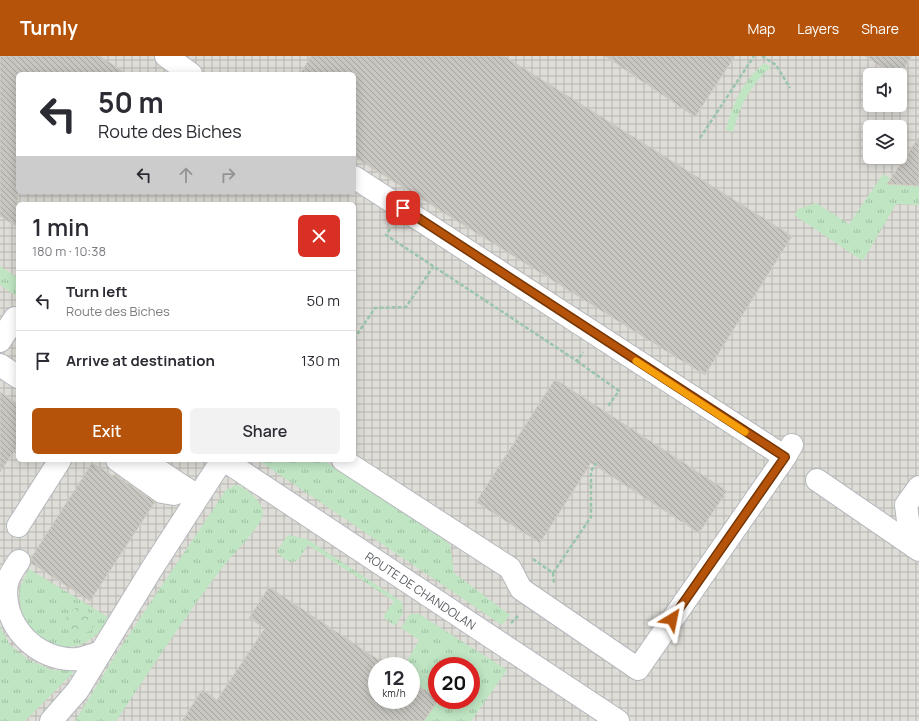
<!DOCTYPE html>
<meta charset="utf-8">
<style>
:root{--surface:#fff;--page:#f2f2f3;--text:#2b2b33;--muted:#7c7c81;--line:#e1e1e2;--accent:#b45309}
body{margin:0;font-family:Manrope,sans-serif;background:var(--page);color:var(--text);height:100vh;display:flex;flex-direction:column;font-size:15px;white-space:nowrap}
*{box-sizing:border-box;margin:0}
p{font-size:13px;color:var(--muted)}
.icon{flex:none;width:22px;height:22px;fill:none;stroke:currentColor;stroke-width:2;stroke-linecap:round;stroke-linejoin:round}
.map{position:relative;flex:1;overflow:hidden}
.sheet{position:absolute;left:16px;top:146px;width:340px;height:260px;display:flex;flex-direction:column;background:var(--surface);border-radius:6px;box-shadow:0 2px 10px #0003}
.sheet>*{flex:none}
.hud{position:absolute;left:16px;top:16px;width:340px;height:122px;border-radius:6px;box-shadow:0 2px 10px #0003;background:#fff;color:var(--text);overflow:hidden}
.tools{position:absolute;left:863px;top:12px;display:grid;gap:8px}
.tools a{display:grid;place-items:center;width:44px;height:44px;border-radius:6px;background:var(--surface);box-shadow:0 2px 10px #0003;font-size:20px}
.speed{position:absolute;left:368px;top:601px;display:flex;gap:8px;font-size:20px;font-weight:700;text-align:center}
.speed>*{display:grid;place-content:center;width:52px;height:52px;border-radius:50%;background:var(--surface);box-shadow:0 2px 10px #0003;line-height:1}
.speed small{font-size:10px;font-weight:400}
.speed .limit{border:6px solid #d22;background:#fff;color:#111}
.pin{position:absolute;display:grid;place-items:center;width:34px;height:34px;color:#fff;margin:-17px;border-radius:8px;box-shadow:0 2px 6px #0006}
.me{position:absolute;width:44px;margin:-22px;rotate:35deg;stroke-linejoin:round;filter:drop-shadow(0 0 3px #0008)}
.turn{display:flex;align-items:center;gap:14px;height:84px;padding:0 16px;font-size:18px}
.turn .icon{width:52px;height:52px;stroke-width:2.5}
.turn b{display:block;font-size:28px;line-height:34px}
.lanes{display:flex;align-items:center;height:38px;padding:0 16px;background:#0003;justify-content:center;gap:20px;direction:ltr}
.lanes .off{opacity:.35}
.round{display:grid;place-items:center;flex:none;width:42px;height:42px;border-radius:6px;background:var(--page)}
.headline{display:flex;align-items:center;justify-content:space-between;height:68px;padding:0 16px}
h1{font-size:24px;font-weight:600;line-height:30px}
.primary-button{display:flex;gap:8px;margin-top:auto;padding:8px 16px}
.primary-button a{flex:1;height:46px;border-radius:6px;background:var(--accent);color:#fff;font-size:16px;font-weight:600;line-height:46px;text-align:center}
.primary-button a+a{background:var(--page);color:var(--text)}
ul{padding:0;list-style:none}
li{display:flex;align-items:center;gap:12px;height:60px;padding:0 16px;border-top:1px solid var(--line)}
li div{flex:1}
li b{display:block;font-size:15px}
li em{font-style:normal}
header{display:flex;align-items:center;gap:24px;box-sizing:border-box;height:56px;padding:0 20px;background:var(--accent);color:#fff}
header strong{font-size:19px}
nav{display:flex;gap:22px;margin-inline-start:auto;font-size:14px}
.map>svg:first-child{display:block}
</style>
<header>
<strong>Turnly</strong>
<nav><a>Map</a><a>Layers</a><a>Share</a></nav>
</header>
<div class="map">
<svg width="919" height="665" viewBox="0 0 919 665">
<defs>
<pattern id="industrial-grid" width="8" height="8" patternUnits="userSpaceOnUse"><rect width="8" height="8" fill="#dfddd7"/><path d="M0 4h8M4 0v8" fill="none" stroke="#b8b6b2"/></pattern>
<pattern id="grass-tufts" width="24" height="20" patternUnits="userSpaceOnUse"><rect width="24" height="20" fill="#bfe5c3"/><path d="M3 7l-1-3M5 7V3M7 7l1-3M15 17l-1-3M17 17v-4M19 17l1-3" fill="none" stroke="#9ebda2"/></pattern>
<pattern id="forest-crowns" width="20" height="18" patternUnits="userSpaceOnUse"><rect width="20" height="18" fill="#bfe5c3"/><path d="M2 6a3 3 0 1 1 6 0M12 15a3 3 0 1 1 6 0" fill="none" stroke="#9ebda2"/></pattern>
<pattern id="building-back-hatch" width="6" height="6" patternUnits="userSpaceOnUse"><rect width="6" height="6" fill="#c8c6c0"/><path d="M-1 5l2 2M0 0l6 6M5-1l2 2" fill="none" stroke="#a5a4a0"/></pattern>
</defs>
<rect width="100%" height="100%" fill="#edece3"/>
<path fill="url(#industrial-grid)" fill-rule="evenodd" d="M 0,0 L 919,0 L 919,665 L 0,665 ZM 18,18 L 354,18 L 354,136 L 18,136 ZM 870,19 L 900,19 L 900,49 L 870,49 ZM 870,71 L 900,71 L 900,101 L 870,101 ZM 18,148 L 354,148 L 354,404 L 18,404 ZM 377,610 L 411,610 L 411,644 L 377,644 ZM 437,610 L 471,610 L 471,644 L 437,644 Z"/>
<path fill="url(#grass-tufts)" d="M 764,7 L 771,11 C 750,29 740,50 733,76 L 726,74 C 732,48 743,25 764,7 Z
M 919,94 L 919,149 L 896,148 L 863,205 L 794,159 L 798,153 L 816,147 L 849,168 L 883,118 L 897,127 Z
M 0,210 L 18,222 L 18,241 L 0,229 Z
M 258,404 L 323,404 L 450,488 L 454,517 L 510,559 L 502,569 Z
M 235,429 C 245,430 263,446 263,457 C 261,472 235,495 225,508 C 186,558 152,612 116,665 L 75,665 L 120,592 L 226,434 Z
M 288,479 L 307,483 L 402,546 L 403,557 L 395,570 L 383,561 L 394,545 L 308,489 C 302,496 298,512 286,504 C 282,501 279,499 277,495 Z
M 29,513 L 108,561 L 109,564 C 102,573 95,582 84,587 C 55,601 22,574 20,545 C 20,541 19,536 20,532 C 22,526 26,519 29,513 Z
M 410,558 L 419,558 L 507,614 L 471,665 L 424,665 L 438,644 L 471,644 L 471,610 L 437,610 L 437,642 L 411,625 L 411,610 L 404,610 L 419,584 L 401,572 Z
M 0,571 L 10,589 L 29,604 L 52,614 L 72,614 L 74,616 L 25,665 L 0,665 Z"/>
<path fill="url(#forest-crowns)" d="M 79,549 L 94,560 L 96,568 L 88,576 L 75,579 L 63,569 L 68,558 Z"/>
<path fill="url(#building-back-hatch)" stroke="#d2cec1" d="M 0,0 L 100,0 L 127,18 L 18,18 L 18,171 L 0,160 Z
M 311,0 L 504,0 L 792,180 L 705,319 L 354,101 L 354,18 L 300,18 Z
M 605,0 L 735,0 L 695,61 Z
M 865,0 L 912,0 L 900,19 L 893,19 Z
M 919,81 L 919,130 L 887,128 Z
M 555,323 L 727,435 L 699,477 L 591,407 L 540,487 L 476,446 Z
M 0,336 L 18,348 L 18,390 L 0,416 Z
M 92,407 L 113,420 L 114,418 L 155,446 L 90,545 L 31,507 L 31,502 Z
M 269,531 L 388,610 L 377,610 L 377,644 L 411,644 L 411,625 L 437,642 L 438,644 L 424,665 L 182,665 L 202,634 L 217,644 L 265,572 L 249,562 Z"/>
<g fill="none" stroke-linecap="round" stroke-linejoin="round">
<defs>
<g id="minor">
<path d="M 166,0 L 191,18"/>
<path d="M 354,121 L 785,401 L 792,389"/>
<path d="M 0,285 L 15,262"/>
<path d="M 0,309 L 18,321"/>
<path d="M 117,404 L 162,436 L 174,438 L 187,433"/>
<path d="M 143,404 L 197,440"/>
<path id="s1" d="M 224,404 L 618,665"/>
<path d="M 343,404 L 499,505 L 510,512 L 521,533 L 638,613 L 785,401"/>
<path d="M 817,424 L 919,494"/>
<path d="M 18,470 L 60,404"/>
<path d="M 911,488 L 906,449 L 919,431"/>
<path d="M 19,505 C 14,512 9,519 7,527 C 0,568 37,606 77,603 C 85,602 93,599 101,596"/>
<path d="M 51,665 L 78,634 L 151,514 L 222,404"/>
</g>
</defs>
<use href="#minor" stroke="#b5b8bd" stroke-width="24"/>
<path stroke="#99c5aa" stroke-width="2.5" stroke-dasharray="4 2" stroke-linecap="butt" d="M 762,0 L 776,9 L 790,32
M 700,82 L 754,0
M 390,173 L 386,179 L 577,305 L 583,296
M 354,283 L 375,252 L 406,251 L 433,211
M 577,305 L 619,335 L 608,350
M 533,503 L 553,517 L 554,527
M 553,517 L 591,461 L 591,415 L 596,407
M 511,567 L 519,559"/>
<use href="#minor" stroke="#fff" stroke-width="22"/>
</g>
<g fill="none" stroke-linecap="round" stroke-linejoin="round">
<defs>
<path id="route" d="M 403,152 L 785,401 L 672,563"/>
</defs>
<use href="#route" stroke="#753606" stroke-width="10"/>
<use href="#route" stroke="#b45309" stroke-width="7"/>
<path stroke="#f59e0b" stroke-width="7" d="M 636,305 L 745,376"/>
</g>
<g text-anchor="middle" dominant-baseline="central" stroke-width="3.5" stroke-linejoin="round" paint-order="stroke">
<g font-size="12" fill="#5b5e63" stroke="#fff">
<text stroke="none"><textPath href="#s1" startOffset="236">ROUTE DE CHANDOLAN</textPath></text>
</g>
</g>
</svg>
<div class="tools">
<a><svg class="icon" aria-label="sound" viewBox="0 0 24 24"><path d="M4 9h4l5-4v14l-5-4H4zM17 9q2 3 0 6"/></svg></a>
<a><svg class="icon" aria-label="layers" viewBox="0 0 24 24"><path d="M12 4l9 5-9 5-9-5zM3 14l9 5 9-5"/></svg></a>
</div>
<div class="speed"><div>12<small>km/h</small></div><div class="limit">20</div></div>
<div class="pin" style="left:403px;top:152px;background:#d93025"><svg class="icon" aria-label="arrive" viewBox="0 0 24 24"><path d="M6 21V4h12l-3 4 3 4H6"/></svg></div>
<svg class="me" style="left:672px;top:563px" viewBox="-20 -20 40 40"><path d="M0-17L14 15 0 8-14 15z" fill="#b45309" stroke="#fff" stroke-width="4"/></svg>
<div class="hud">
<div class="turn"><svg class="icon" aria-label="left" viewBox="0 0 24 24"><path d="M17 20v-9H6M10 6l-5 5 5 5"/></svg><div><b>50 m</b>Route des Biches</div></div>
<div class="lanes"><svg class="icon" aria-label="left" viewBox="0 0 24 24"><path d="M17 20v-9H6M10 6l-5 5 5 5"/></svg><svg class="icon off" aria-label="ahead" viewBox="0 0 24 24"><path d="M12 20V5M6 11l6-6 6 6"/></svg><svg class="icon off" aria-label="right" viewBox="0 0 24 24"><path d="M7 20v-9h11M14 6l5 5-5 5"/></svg></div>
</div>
<section class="sheet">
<div class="headline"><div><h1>1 min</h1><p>180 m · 10:38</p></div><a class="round" style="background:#d93025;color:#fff"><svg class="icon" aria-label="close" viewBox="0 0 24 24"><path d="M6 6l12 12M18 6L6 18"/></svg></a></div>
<ul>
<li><svg class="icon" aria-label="left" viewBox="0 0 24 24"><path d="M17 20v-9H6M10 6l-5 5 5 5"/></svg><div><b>Turn left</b><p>Route des Biches</p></div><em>50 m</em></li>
<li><svg class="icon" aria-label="arrive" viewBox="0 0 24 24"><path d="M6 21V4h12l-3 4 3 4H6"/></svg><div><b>Arrive at destination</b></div><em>130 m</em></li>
</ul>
<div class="primary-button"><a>Exit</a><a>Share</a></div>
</section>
</div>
